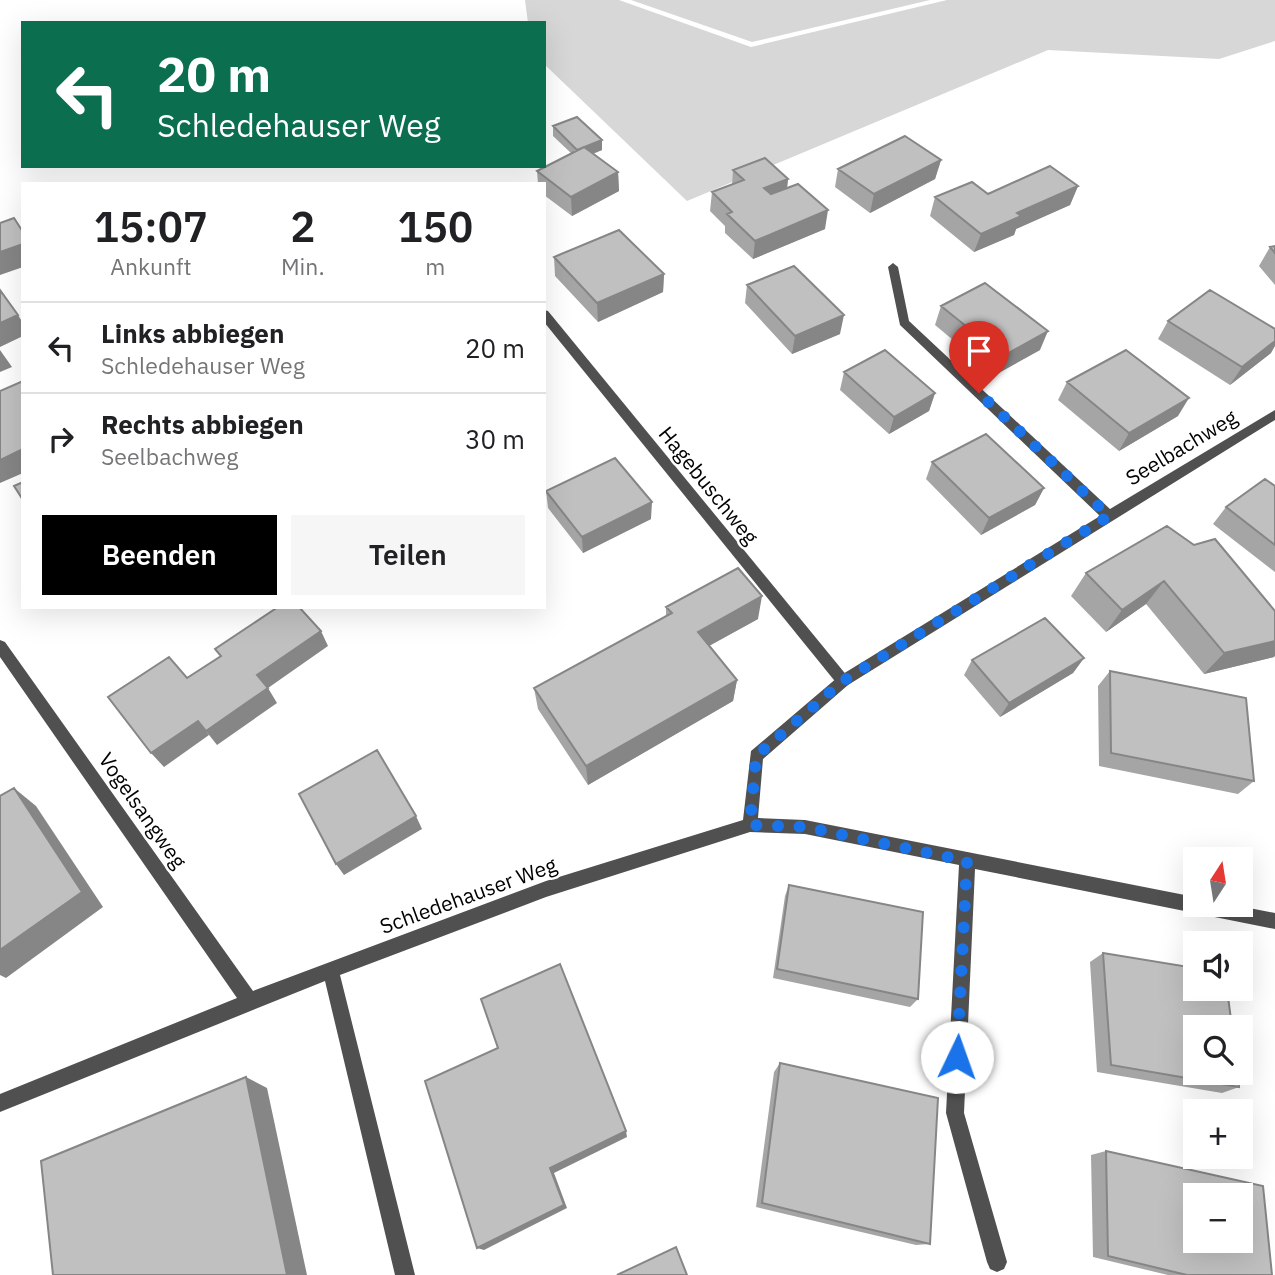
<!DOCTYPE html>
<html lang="de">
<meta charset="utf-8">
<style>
:root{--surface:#fff;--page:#f6f6f6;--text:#202124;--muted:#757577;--line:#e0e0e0;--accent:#000}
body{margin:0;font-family:"IBM Plex Sans",sans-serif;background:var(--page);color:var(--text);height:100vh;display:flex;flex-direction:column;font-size:26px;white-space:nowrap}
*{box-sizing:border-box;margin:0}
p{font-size:23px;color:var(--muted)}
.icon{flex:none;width:38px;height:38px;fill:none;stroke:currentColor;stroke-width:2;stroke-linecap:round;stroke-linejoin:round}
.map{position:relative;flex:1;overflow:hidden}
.sheet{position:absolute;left:21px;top:182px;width:525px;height:427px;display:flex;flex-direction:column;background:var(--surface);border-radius:0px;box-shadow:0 7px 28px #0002}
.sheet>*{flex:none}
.banner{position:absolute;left:21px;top:21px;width:525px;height:147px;border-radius:0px;box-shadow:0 7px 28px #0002;background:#0b6e4f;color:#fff;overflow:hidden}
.needle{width:46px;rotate:12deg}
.fabs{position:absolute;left:1183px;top:847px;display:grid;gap:14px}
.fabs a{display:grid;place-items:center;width:70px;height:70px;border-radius:0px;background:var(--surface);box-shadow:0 7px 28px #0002;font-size:35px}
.pin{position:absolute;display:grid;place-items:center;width:60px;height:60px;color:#fff;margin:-72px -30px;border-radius:50% 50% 50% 0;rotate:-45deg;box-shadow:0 0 7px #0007}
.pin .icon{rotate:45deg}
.me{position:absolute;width:77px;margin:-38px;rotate:3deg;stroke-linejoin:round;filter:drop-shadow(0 0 5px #0008)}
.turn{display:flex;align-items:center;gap:24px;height:147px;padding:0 21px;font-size:32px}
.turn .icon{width:91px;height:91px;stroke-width:2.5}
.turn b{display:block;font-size:49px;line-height:60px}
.eta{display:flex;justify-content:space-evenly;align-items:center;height:119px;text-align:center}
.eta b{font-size:42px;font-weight:600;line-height:49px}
.cta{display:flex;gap:14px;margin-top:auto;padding:14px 21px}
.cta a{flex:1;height:80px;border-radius:0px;background:var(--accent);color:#fff;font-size:28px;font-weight:600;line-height:80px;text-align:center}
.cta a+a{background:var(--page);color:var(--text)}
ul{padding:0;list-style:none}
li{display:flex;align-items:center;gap:21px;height:91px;padding:0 21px;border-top:2px solid var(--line)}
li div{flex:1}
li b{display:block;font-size:26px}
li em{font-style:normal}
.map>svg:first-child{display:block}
</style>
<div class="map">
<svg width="1275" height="1275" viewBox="0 0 1275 1275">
<rect width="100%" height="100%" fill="#fff"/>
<path fill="#d7d7d7" d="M 525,0 L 619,0 L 751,47 L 947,0 L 1275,0 L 1275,41 L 1219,59 L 1048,50 L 687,201 L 544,64 L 544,23 L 528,23 Z
M 631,0 L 930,0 L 752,42 Z"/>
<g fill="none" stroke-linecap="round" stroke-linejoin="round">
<path fill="#505050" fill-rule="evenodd" d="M 544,310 L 548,311 L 848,677 L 850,681 L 848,685 L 843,687 L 838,685 L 544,322 Z"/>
<path fill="#505050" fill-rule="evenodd" d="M 893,263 L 898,267 L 909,321 L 1110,509 L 1275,410 L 1275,420 L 848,685 L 763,759 L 758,818 L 805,820 L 1195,897 L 1195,905 L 1234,905 L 1275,913 L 1275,929 L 975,869 L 964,1113 L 1007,1262 L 1004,1269 L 997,1272 L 990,1269 L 987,1262 L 946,1113 L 959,865 L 805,834 L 750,832 L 546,897 L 340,975 L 415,1275 L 395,1275 L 325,981 L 0,1112 L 0,1094 L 237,998 L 0,657 L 0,640 L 5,642 L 253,991 L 546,881 L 743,820 L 751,751 L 838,677 L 1100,516 L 900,325 L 888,267 Z"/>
</g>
<path fill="#a5a5a5" d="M 553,126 L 602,150 L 593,154 L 618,172 L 619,191 L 572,216 L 544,195 L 544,184 L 538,184 L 537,171 L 572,154 L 553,136 Z
M 941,160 L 935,179 L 870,213 L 835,187 L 838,169 Z
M 733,170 L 788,179 L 787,188 L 825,229 L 753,259 L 725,233 L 725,226 L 710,211 L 712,192 L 732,185 Z
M 1078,186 L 1070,205 L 1016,229 L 1014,235 L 974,252 L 930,216 L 935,197 Z
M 1275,246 L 1275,285 L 1259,266 L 1270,247 Z
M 554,257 L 664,274 L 663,292 L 598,322 L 555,276 Z
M 747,285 L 840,334 L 792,354 L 745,303 Z
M 941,306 L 1040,350 L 995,375 L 935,325 Z
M 1168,321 L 1271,353 L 1230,385 L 1158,339 Z
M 844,372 L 935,393 L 929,411 L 889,434 L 840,390 Z
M 1067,382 L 1178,416 L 1119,451 L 1058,400 Z
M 932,462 L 1044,488 L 1035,505 L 981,535 L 926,479 Z
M 1275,486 L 1275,572 L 1213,524 L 1226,507 Z
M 546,491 L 651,519 L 583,553 L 548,508 Z
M 1167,526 L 1274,657 L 1204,674 L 1146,604 L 1106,632 L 1071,596 L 1086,573 Z
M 666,607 L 758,619 L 709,646 L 737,680 L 733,701 L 588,785 L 538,709 L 534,688 L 666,617 Z
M 1084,658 L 1073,673 L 1000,717 L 964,675 L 972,660 Z
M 1110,671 L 1254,781 L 1238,794 L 1099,766 L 1098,686 Z
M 789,885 L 918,999 L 910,1007 L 773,978 L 785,896 Z
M 1103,953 L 1239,1087 L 1222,1093 L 1097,1072 L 1090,962 Z
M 780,1063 L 930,1244 L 916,1245 L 756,1207 L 774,1072 Z
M 1106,1151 L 1272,1275 L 1168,1275 L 1093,1257 L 1091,1155 Z"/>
<path fill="#868686" d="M 602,140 L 602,150 L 578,159 L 577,150 Z
M 941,160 L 935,179 L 870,213 L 874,194 Z
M 618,172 L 619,191 L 572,216 L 571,197 Z
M 788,179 L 786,197 L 762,207 L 764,188 Z
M 1078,186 L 1070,205 L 1016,229 L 1014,235 L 974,252 L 981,234 L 1017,213 Z
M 828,210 L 825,229 L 753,259 L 755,241 Z
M 23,244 L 23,267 L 0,275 L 0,252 Z
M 664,274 L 663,292 L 598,322 L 597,303 Z
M 18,315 L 23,323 L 23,336 L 0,347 L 0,323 Z
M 844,315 L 840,334 L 792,354 L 795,336 Z
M 1048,331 L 1040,350 L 995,375 L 1003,356 Z
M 1275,341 L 1275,346 L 1271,353 L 1230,385 L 1242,367 Z
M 0,350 L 12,367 L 0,372 Z
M 935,393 L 929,411 L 889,434 L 894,417 Z
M 1189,398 L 1178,416 L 1119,451 L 1129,433 Z
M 23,449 L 23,473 L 0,483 L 0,460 Z
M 1044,488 L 1035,505 L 981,535 L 989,518 Z
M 652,502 L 651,519 L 583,553 L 582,537 Z
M 1164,581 L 1146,604 L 1106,632 L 1122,610 Z
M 762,596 L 758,619 L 696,653 L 698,632 Z
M 321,631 L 328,646 L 268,688 L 277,703 L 217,745 L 206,731 L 257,675 Z
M 1275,641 L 1275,656 L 1274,657 L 1204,674 L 1224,653 Z
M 1084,658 L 1073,673 L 1000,717 L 1009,703 Z
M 737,680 L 733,701 L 588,785 L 586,766 Z
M 198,721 L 209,735 L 164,767 L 151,753 Z
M 14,788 L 36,806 L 103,907 L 6,978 L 0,975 L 0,950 Z
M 416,816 L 422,829 L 344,875 L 336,864 Z
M 246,1077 L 267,1088 L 307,1275 L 287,1275 Z
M 626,1131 L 627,1137 L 554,1173 L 567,1208 L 484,1250 L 477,1248 L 550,1168 Z"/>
<path fill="#c0c0c0" stroke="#868686" stroke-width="2" fill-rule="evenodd" d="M 577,117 L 602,140 L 577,150 L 553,126 Z
M 905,136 L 941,160 L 874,194 L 838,169 Z
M 584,147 L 618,172 L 571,197 L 537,171 Z
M 765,158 L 788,179 L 764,188 L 771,194 L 798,184 L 828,210 L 755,241 L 727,214 L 732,212 L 712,192 L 744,180 L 733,170 Z
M 1050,166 L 1078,186 L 1017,213 L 1021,216 L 981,234 L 935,197 L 972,182 L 988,194 Z
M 14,218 L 23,232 L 23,244 L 0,252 L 0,223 Z
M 619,230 L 664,274 L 597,303 L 554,257 Z
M 1275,246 L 1275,253 L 1270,247 Z
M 794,266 L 844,315 L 795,336 L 747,285 Z
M 985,283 L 1048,331 L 1003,356 L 941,306 Z
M 0,290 L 18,315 L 0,323 Z
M 1210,290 L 1275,329 L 1275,341 L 1242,367 L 1168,321 Z
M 885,350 L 935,393 L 894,417 L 844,372 Z
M 1126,350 L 1189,398 L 1129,433 L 1067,382 Z
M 23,381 L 23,449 L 0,460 L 0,391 Z
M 986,434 L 1044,488 L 989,518 L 932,462 Z
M 615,458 L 652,502 L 582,537 L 546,491 Z
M 1265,479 L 1275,486 L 1275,545 L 1226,507 Z
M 23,482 L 23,500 L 14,486 Z
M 1167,526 L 1194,545 L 1215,539 L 1275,611 L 1275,641 L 1224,653 L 1164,581 L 1122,610 L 1086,573 Z
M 738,568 L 762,596 L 698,632 L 737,680 L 586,766 L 534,688 L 672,613 L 666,607 Z
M 278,607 L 299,607 L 321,631 L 257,675 L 268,688 L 206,731 L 198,721 L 151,753 L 108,697 L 169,657 L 187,678 L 221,656 L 215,649 Z
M 1045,618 L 1084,658 L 1009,703 L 972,660 Z
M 1110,671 L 1246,698 L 1254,781 L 1111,753 Z
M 377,750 L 416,816 L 336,864 L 299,794 Z
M 14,788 L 82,892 L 0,950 L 0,796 Z
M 789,885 L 923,912 L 918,999 L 777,969 Z
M 1103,953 L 1195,968 L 1195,989 L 1227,989 L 1232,1027 L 1195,1027 L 1195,1073 L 1238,1073 L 1239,1087 L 1111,1065 Z
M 560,964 L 626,1131 L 550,1168 L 564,1205 L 477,1248 L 425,1081 L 498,1048 L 481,999 Z
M 780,1063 L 938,1098 L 930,1244 L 762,1203 Z
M 246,1077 L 287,1275 L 53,1275 L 41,1161 Z
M 1106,1151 L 1263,1186 L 1272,1275 L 1187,1275 L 1108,1256 ZM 1195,1195 L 1241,1195 L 1241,1241 L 1195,1241 Z
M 676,1247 L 687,1275 L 617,1275 Z"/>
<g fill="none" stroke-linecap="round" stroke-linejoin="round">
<path stroke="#1a73e8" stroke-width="12" stroke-dasharray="0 21.6" d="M 957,1057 L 967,861 L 805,827 L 750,825 L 756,756 L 843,681 L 1109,516 L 979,393"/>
</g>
<g text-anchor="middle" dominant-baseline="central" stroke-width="5" stroke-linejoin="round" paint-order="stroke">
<g font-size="21" fill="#000" stroke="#fff">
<text transform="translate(1181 447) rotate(-31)">Seelbachweg</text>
<text transform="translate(709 485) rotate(51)">Hagebuschweg</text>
<text transform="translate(143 810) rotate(55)">Vogelsangweg</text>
<text transform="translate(468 895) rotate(-20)">Schledehauser Weg</text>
</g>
</g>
</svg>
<div class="fabs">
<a><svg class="needle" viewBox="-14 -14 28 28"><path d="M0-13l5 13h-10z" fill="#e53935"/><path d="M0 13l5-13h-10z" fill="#757577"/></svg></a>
<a><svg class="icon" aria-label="sound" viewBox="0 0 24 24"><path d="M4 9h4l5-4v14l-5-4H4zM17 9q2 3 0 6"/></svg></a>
<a><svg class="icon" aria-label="search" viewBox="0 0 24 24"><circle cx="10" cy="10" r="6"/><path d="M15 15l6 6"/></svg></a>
<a>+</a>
<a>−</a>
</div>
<div class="pin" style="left:979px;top:393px;background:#d93025"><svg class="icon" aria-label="arrive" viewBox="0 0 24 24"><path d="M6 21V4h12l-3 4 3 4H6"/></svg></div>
<svg class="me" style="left:957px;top:1057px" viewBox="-20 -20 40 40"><circle r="19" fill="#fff"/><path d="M0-13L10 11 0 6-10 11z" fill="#1a73e8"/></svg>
<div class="banner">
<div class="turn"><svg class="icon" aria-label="left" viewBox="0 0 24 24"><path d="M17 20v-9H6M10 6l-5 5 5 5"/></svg><div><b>20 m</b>Schledehauser Weg</div></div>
</div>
<section class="sheet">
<div class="eta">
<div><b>15:07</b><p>Ankunft</p></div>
<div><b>2</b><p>Min.</p></div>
<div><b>150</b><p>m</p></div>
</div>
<ul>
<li><svg class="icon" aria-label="left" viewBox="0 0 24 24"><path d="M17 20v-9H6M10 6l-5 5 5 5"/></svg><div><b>Links abbiegen</b><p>Schledehauser Weg</p></div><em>20 m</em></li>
<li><svg class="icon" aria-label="right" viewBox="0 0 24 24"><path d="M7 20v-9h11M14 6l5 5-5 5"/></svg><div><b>Rechts abbiegen</b><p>Seelbachweg</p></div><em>30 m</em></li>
</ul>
<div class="cta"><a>Beenden</a><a>Teilen</a></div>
</section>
</div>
